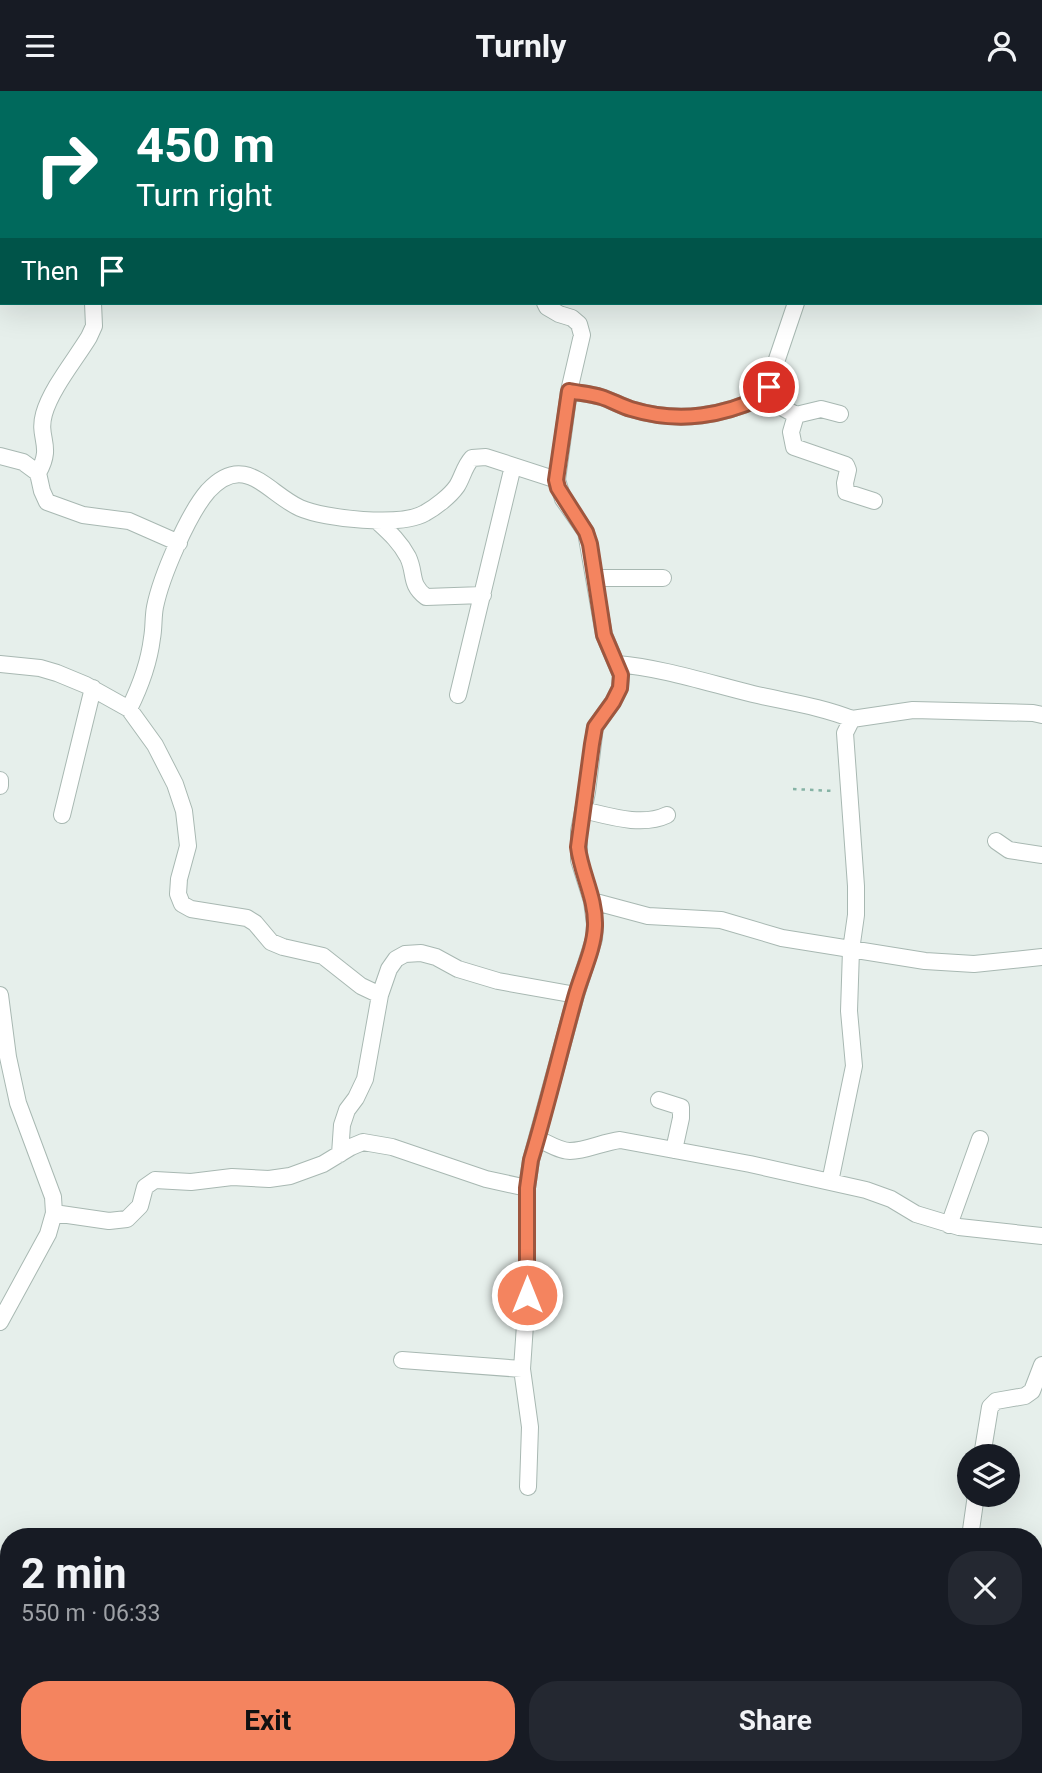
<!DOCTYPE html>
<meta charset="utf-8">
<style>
:root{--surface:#171b24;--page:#242831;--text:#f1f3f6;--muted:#9ea1a6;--accent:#f4845f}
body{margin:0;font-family:Roboto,sans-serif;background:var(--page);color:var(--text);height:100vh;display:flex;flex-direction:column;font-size:26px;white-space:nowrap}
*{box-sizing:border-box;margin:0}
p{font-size:23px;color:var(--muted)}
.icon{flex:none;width:38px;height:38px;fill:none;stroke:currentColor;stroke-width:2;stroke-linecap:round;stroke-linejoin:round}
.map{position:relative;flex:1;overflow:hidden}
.drawer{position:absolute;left:0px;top:1437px;width:1043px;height:247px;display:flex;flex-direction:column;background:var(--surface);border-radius:28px 28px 0 0;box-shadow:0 7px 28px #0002}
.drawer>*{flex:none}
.guide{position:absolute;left:0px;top:0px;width:1043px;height:214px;box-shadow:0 7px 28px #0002;background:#00695c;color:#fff;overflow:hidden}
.fabs{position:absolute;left:957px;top:1353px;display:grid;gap:14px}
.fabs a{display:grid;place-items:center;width:63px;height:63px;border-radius:50%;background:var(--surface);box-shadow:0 7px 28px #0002;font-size:35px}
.pin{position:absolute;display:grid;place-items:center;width:60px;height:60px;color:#fff;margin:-30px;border:4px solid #fff;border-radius:50%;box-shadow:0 2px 7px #0007}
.me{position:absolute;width:77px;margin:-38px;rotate:0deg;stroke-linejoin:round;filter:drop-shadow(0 0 5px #0008)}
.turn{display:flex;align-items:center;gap:24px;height:147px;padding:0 21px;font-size:32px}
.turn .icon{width:91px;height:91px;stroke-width:2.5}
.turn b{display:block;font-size:49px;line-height:60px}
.then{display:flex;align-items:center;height:66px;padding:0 21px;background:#0003;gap:14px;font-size:26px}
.round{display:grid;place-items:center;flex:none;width:74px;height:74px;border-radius:28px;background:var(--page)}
.headline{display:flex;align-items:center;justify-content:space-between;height:119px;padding:0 21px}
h1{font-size:42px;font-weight:700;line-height:52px}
.cta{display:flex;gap:14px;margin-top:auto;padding:14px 21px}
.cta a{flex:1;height:80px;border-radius:28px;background:var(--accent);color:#111;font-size:28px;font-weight:700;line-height:80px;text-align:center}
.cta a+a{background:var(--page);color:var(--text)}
header{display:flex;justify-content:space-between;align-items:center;height:91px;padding:0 21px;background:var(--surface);font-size:32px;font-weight:700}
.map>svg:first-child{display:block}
</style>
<header><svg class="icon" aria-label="menu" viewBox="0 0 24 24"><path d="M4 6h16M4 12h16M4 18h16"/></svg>Turnly<svg class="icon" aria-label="person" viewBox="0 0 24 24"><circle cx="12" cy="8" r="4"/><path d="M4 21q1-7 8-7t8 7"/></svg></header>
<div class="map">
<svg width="1042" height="1682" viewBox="0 0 1042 1682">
<rect width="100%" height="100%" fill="#e6efeb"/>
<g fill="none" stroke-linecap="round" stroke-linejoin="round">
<defs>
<path id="minor" d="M 714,0 L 719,2
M 271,2 L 271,0
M 587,2 L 587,0
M 846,2 L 846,0
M 1033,2 L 1034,0
M 1041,82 L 1042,82
M 796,212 L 772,283 L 769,303 L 776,313 L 796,324 L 791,341 L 794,356 L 846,374 L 848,379 L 845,392 L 846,401 L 874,410
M 569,300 C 579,302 591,303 601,306 C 611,309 621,315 631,318 C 680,333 724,325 769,303
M 796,324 L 821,318 L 840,323
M 0,365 L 23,371 L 38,382 L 42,400 L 47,411 L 83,424 L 129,430 L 179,452
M 38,382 C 54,354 37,348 44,323 C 51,298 75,269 89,246 L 94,235 L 93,212
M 378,431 C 390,442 400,451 408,466 C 416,483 409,493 426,506 L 483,504
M 594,487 L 663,487
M 0,573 L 40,577 L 57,582 L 86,594 L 129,618 L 155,654 L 175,693 L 184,720 L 188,755 L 179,788 L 178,803 L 182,813 L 191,818 L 247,827 L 255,832 L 271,851 L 283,856 L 323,865 L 361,895 L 380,904
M 617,573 C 663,577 708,592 753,603 C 787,611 819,615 852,628
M 458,604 L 513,375
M 129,618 C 140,596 149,572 152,547 C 154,537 153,526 155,516 C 161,486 188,423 208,400 C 245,360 267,402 300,417 C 325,428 401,436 425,422 C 436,416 450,405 457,395 C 463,385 464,376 472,367 L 486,366 L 557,389
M 0,689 L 0,695
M 583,719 C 609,725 642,736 667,724
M 62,724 L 93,597
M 996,750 L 1009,759 L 1042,764
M 592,810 L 648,825 L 721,829 L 782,847 L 925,870 L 974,873 L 1042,866
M 0,904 L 8,966 L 18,1012 L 53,1106 L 54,1122 L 48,1143 L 0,1231
M 659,1009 L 681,1016 L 681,1027 L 674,1059
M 538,1048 C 548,1052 559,1060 570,1060 C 586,1060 603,1051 620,1049 L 750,1073 L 866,1099 L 891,1108 L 916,1123 L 959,1136 L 1042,1145
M 340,1063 L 342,1034 L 347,1019 L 356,1007 L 365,988 L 380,904 L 389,878 L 396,868 L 405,863 L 421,862 L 436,866 L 458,878 L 498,890 L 576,904
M 830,1091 L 854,975 L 849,920 L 851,859 L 856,824 L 856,795 L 845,642 L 852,628 L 913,619 L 1033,622 L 1042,624
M 54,1122 L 109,1130 L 127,1128 L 140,1115 L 145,1096 L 155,1089 L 191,1091 L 232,1086 L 269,1088 L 290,1085 L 323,1073 L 351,1056 L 363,1051 L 392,1056 L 486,1088 L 527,1097
M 949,1134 L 980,1048
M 402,1269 L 522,1278
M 982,1365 L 990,1316 L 996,1310 L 1025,1305 L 1032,1300 L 1042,1274
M 528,1396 L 530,1336 L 522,1278 L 527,1204 L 527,1097 L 531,1069 L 576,904 L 594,848 L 595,833 L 592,810 L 579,769 L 579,740 L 587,701 L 595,636 L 613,611 L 620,597 L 621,584 L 604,544 L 586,441 L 563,408 L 557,389 L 569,300 L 582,244 L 579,233 L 572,227 L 559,223 L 547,216 L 545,212
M 970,1446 L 976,1404
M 1034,1490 L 1042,1491
M 1034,1536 L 1042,1537
M 1034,1611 L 1042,1613
M 0,1636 L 9,1636
M 1034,1643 L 1038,1643
M 188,1682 L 190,1675
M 930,1682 L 932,1675"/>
</defs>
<use href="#minor" stroke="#a8b8b2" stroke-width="18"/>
<path stroke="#86b3a5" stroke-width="2.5" stroke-dasharray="3.5 5" stroke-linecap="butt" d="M 793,698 L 834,700"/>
<use href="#minor" stroke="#fff" stroke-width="16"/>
</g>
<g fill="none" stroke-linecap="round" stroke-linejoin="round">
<defs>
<path id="route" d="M 527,1204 L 527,1097 L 531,1069 C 547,1016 560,961 575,907 C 581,884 594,859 595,835 C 596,807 581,782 578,756 L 592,653 L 595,636 L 613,611 L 620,597 L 621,584 L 604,544 L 590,453 L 586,441 L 558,397 L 556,389 L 569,300 C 579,302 591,303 601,306 C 611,309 621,315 631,318 C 680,333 724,325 769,303 L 769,296"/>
</defs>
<use href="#route" stroke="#9f563e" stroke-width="18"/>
<use href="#route" stroke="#f4845f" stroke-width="12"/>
</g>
</svg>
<div class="fabs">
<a><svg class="icon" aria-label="layers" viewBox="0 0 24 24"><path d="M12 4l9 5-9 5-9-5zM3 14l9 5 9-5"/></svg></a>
</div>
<div class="pin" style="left:769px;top:296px;background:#d93025"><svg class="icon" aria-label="arrive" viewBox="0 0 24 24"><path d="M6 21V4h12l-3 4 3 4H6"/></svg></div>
<svg class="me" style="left:527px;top:1204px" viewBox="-20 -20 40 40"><circle r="17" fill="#f4845f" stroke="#fff" stroke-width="3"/><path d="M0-11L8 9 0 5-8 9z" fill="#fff"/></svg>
<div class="guide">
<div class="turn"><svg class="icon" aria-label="right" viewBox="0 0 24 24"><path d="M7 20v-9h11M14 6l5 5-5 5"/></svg><div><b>450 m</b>Turn right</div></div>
<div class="then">Then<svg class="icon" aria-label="arrive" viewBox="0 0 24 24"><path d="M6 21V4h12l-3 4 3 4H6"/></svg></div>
</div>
<section class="drawer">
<div class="headline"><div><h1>2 min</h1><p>550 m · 06:33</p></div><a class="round"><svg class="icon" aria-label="close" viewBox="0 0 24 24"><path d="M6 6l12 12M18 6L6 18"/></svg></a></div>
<div class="cta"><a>Exit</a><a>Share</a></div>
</section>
</div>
